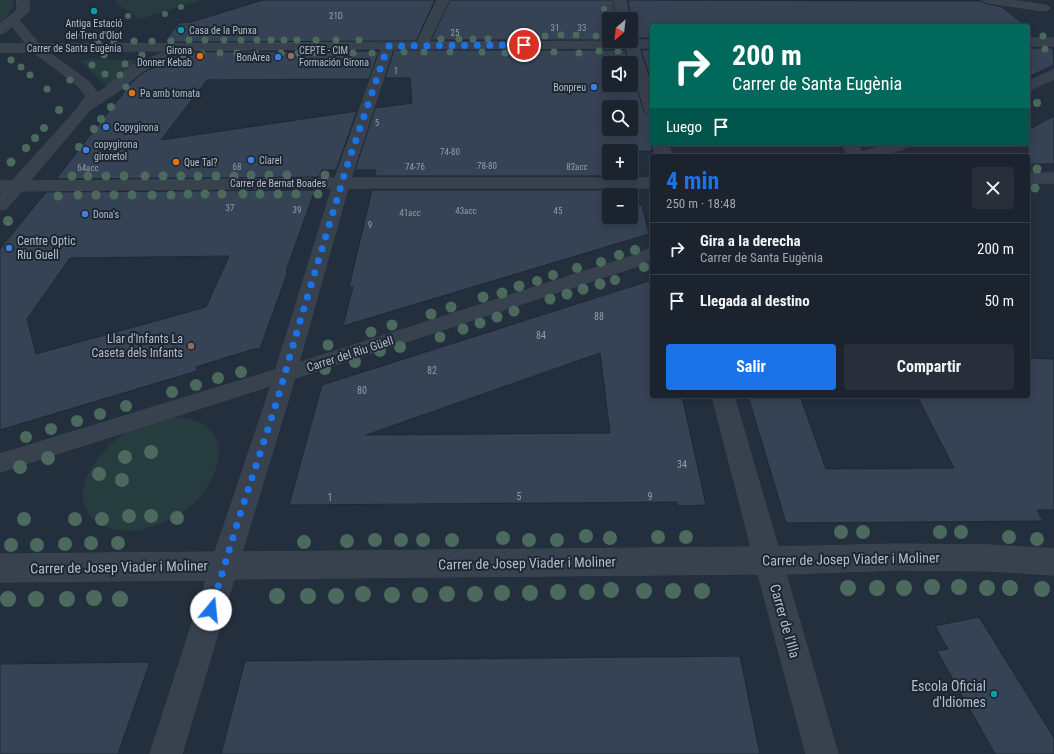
<!DOCTYPE html>
<html lang="es">
<meta charset="utf-8">
<style>
:root{--surface:#1b232e;--page:#282f3a;--text:#f1f3f6;--muted:#a0a4aa;--line:#39404a;--accent:#1a73e8}
body{margin:0;font-family:"Roboto Condensed",sans-serif;background:var(--page);color:var(--text);height:100vh;display:flex;flex-direction:column;font-size:15px;white-space:nowrap}
*{box-sizing:border-box;margin:0}
p{font-size:13px;color:var(--muted)}
.icon{flex:none;width:22px;height:22px;fill:none;stroke:currentColor;stroke-width:2;stroke-linecap:round;stroke-linejoin:round}
.map{position:relative;flex:1;overflow:hidden}
.sheet{position:absolute;left:650px;top:154px;width:380px;height:244px;display:flex;flex-direction:column;background:var(--surface);border-radius:4px;box-shadow:0 2px 10px #0003,0 0 0 1px var(--line)}
.sheet>*{flex:none}
.banner{position:absolute;left:650px;top:24px;width:380px;height:122px;border-radius:4px;box-shadow:0 2px 10px #0003,0 0 0 1px var(--line);background:#00695c;color:#fff;overflow:hidden}
.needle{width:26px;rotate:208deg}
.buttons{position:absolute;left:602px;top:12px;display:grid;gap:8px}
.buttons a{display:grid;place-items:center;width:36px;height:36px;border-radius:4px;background:var(--surface);box-shadow:0 2px 10px #0003,0 0 0 1px var(--line);font-size:20px}
.pin{position:absolute;display:grid;place-items:center;width:34px;height:34px;color:#fff;margin:-17px;border:2px solid #fff;border-radius:50%;box-shadow:0 1px 4px #0007}
.me{position:absolute;width:44px;margin:-22px;rotate:17deg;stroke-linejoin:round;filter:drop-shadow(0 0 3px #0008)}
.turn{display:flex;align-items:center;gap:14px;height:84px;padding:0 16px;font-size:18px}
.turn .icon{width:52px;height:52px;stroke-width:2.5}
.turn b{display:block;font-size:28px;line-height:34px}
.then{display:flex;align-items:center;height:38px;padding:0 16px;background:#0003;gap:8px;font-size:15px}
.round{display:grid;place-items:center;flex:none;width:42px;height:42px;border-radius:4px;background:var(--page)}
.headline{display:flex;align-items:center;justify-content:space-between;height:68px;padding:0 16px}
h1{font-size:24px;font-weight:700;line-height:30px;color:var(--accent)}
.cta{display:flex;gap:8px;margin-top:auto;padding:8px 16px}
.cta a{flex:1;height:46px;border-radius:4px;background:var(--accent);color:#fff;font-size:16px;font-weight:700;line-height:46px;text-align:center}
.cta a+a{background:var(--page);color:var(--text)}
ul{padding:0;list-style:none}
li{display:flex;align-items:center;gap:12px;height:52px;padding:0 16px;border-top:1px solid var(--line)}
li div{flex:1}
li b{display:block;font-size:15px}
li em{font-style:normal}
.map>svg:first-child{display:block}
</style>
<div class="map">
<svg width="1054" height="754" viewBox="0 0 1054 754">
<rect width="100%" height="100%" fill="#242f3e"/>
<path fill="#263c3f" d="M 0,0 L 12,0 L 14,4 C 10,11 7,20 0,22 Z
M 115,0 L 203,0 L 140,19 L 120,6 Z
M 87,59 L 135,60 L 141,62 L 107,86 L 80,61 Z
M 169,418 C 176,418 186,417 193,420 C 238,436 216,484 190,507 C 178,517 162,523 147,528 C 142,529 137,531 132,531 C 125,530 115,531 108,528 C 60,508 90,460 119,437 C 133,426 152,422 169,418 Z"/>
<path fill="#364354" stroke="#1f2835" fill-rule="evenodd" d="M 263,0 L 435,0 L 416,41 L 164,42 L 179,23 L 191,22 Z
M 450,0 L 613,0 L 616,19 L 609,19 L 609,40 L 431,40 Z
M 628,0 L 981,1 L 988,4 L 1002,7 L 1026,26 L 652,26 L 652,38 L 635,38 L 631,37 L 631,19 Z
M 1028,48 L 1053,48 L 1054,65 L 1028,77 Z
M 394,50 L 625,50 L 629,63 L 609,63 L 609,85 L 631,85 L 631,70 L 644,111 L 647,115 L 652,116 L 652,151 L 609,151 L 609,176 L 375,176 L 376,170 L 355,170 L 375,108 L 412,103 L 410,78 L 385,78 ZM 609,107 L 631,107 L 631,129 L 609,129 Z
M 641,50 L 652,50 L 652,83 Z
M 379,51 L 369,79 L 207,80 L 161,140 L 357,111 L 336,170 L 322,170 L 319,177 L 56,179 L 132,82 L 144,72 L 180,56 L 182,52 Z
M 1054,116 L 1054,164 L 1028,164 L 1028,130 Z
M 315,190 L 286,271 L 288,271 L 260,349 L 254,349 L 196,367 L 197,371 L 0,430 L 0,249 L 46,192 ZM 229,256 L 206,307 L 36,354 L 27,319 L 70,258 Z
M 372,190 L 609,190 L 609,217 L 631,217 L 631,205 L 642,205 L 649,234 L 343,326 L 353,287 L 349,287 Z
M 652,280 L 652,396 L 682,396 L 706,505 L 678,506 L 677,502 L 289,505 L 322,385 ZM 600,353 L 610,433 L 366,435 Z
M 1028,358 L 1054,359 L 1054,510 L 1037,510 L 1043,521 L 786,523 L 748,396 L 800,396 L 826,469 L 954,468 L 917,396 L 1028,396 Z
M 979,617 L 1054,738 L 1054,754 L 995,754 L 937,651 L 948,649 L 935,626 Z
M 740,656 L 760,754 L 221,754 L 245,661 Z
M 150,662 L 118,754 L 0,754 L 0,664 Z"/>
<g fill="none" stroke-linecap="round" stroke-linejoin="round">
<defs>
<path id="pedestrian" d="M 652,248 L 652,259 L 641,265 L 311,373 L 0,472 L 0,454 L 304,361 L 629,257 Z"/>
<path id="minor" d="M 17,0 L 29,0 L 29,11 L 19,20 L 39,44 L 417,42 L 437,0 L 449,0 L 429,42 L 631,41 L 631,38 L 635,40 L 652,40 L 652,48 L 639,48 L 652,88 L 652,115 L 647,114 L 645,111 L 626,48 L 393,49 L 351,178 L 652,178 L 652,188 L 348,188 L 288,401 L 242,552 L 751,547 L 712,396 L 734,396 L 778,547 L 896,544 L 991,545 L 1054,549 L 1054,575 L 991,571 L 896,570 L 786,574 L 838,754 L 806,754 L 758,574 L 234,579 L 182,754 L 150,754 L 206,580 L 0,582 L 0,554 L 215,552 L 266,401 L 332,188 L 22,191 L 6,209 L 0,210 L 0,195 L 3,191 L 0,191 L 0,181 L 12,181 L 76,110 L 86,96 L 77,85 L 33,52 L 0,52 L 0,44 L 26,44 L 12,26 L 4,33 L 0,34 L 0,24 L 17,10 ZM 381,49 L 335,178 L 30,181 L 90,110 L 119,91 L 143,71 L 179,55 L 181,52 L 180,51 ZM 47,51 L 167,51 L 133,65 L 98,93 L 87,80 Z
M 614,0 L 626,0 L 630,19 L 618,19 Z
M 982,0 L 1011,0 L 1044,5 L 1048,6 L 1050,8 L 1048,10 L 1044,11 L 988,3 Z
M 1028,38 L 1054,38 L 1054,46 L 1028,46 Z
M 1054,70 L 1054,79 L 1028,91 L 1028,82 Z
M 653,144 L 669,144 L 672,156 L 656,156 Z
M 842,144 L 858,144 L 862,152 L 888,144 L 911,144 L 908,147 L 882,156 L 849,156 Z
M 1028,173 L 1054,173 L 1054,183 L 1028,183 Z"/>
</defs>
<use href="#pedestrian" stroke="#414a57" stroke-width="1"/>
<use href="#minor" stroke="#414a57" stroke-width="1"/>
<use href="#pedestrian" fill="#38414e" fill-rule="evenodd"/>
<use href="#minor" fill="#38414e" fill-rule="evenodd"/>
</g>
<g fill="#4b6a5d">
<circle cx="181" cy="7" r="3"/>
<circle cx="604" cy="9" r="3"/>
<circle cx="165" cy="14" r="3"/>
<circle cx="128" cy="16" r="3"/>
<circle cx="82" cy="33" r="3.5"/>
<circle cx="561" cy="35" r="3.5"/>
<circle cx="576" cy="35" r="3.5"/>
<circle cx="545" cy="36" r="3.5"/>
<circle cx="596" cy="36" r="3.5"/>
<circle cx="1043" cy="36" r="3.5"/>
<circle cx="441" cy="39" r="3.5"/>
<circle cx="459" cy="39" r="3.5"/>
<circle cx="473" cy="39" r="3.5"/>
<circle cx="488" cy="39" r="3.5"/>
<circle cx="518" cy="39" r="3.5"/>
<circle cx="189" cy="40" r="3.5"/>
<circle cx="205" cy="40" r="3.5"/>
<circle cx="224" cy="40" r="3.5"/>
<circle cx="241" cy="40" r="3.5"/>
<circle cx="257" cy="40" r="3.5"/>
<circle cx="271" cy="40" r="3.5"/>
<circle cx="284" cy="40" r="3.5"/>
<circle cx="297" cy="40" r="3.5"/>
<circle cx="316" cy="40" r="3.5"/>
<circle cx="336" cy="40" r="3.5"/>
<circle cx="359" cy="40" r="3.5"/>
<circle cx="114" cy="41" r="3.5"/>
<circle cx="134" cy="41" r="3.5"/>
<circle cx="152" cy="41" r="3.5"/>
<circle cx="171" cy="41" r="3.5"/>
<circle cx="98" cy="42" r="3.5"/>
<circle cx="1045" cy="49" r="3.5"/>
<circle cx="599" cy="51" r="3.5"/>
<circle cx="618" cy="51" r="3.5"/>
<circle cx="335" cy="52" r="3.5"/>
<circle cx="404" cy="52" r="3.5"/>
<circle cx="424" cy="52" r="3.5"/>
<circle cx="450" cy="52" r="3.5"/>
<circle cx="482" cy="52" r="3.5"/>
<circle cx="554" cy="52" r="3.5"/>
<circle cx="220" cy="53" r="3.5"/>
<circle cx="237" cy="53" r="3.5"/>
<circle cx="255" cy="53" r="3.5"/>
<circle cx="281" cy="53" r="3.5"/>
<circle cx="298" cy="53" r="3.5"/>
<circle cx="315" cy="53" r="3.5"/>
<circle cx="353" cy="53" r="3.5"/>
<circle cx="372" cy="53" r="3.5"/>
<circle cx="505" cy="53" r="3.5"/>
<circle cx="579" cy="53" r="3.5"/>
<circle cx="202" cy="54" r="3.5"/>
<circle cx="104" cy="55" r="3.5"/>
<circle cx="142" cy="55" r="3.5"/>
<circle cx="183" cy="55" r="3.5"/>
<circle cx="11" cy="60" r="3.5"/>
<circle cx="125" cy="64" r="3.5"/>
<circle cx="92" cy="65" r="3.5"/>
<circle cx="21" cy="67" r="3.5"/>
<circle cx="105" cy="74" r="3.5"/>
<circle cx="30" cy="75" r="3.5"/>
<circle cx="120" cy="75" r="3.5"/>
<circle cx="70" cy="80" r="3.5"/>
<circle cx="126" cy="87" r="3.5"/>
<circle cx="47" cy="89" r="3.5"/>
<circle cx="1037" cy="103" r="4"/>
<circle cx="111" cy="107" r="4"/>
<circle cx="59" cy="110" r="4"/>
<circle cx="101" cy="119" r="4"/>
<circle cx="44" cy="128" r="4"/>
<circle cx="94" cy="129" r="4"/>
<circle cx="35" cy="138" r="4"/>
<circle cx="79" cy="147" r="4"/>
<circle cx="26" cy="148" r="4"/>
<circle cx="11" cy="162" r="4.5"/>
<circle cx="1037" cy="169" r="4.5"/>
<circle cx="251" cy="175" r="4.5"/>
<circle cx="269" cy="175" r="4.5"/>
<circle cx="287" cy="175" r="4.5"/>
<circle cx="325" cy="175" r="4.5"/>
<circle cx="72" cy="176" r="4.5"/>
<circle cx="88" cy="176" r="4.5"/>
<circle cx="106" cy="176" r="4.5"/>
<circle cx="124" cy="176" r="4.5"/>
<circle cx="145" cy="176" r="4.5"/>
<circle cx="163" cy="176" r="4.5"/>
<circle cx="181" cy="176" r="4.5"/>
<circle cx="198" cy="176" r="4.5"/>
<circle cx="216" cy="176" r="4.5"/>
<circle cx="234" cy="176" r="4.5"/>
<circle cx="1035" cy="188" r="4.5"/>
<circle cx="188" cy="194" r="4.5"/>
<circle cx="205" cy="194" r="4.5"/>
<circle cx="222" cy="194" r="4.5"/>
<circle cx="243" cy="194" r="4.5"/>
<circle cx="260" cy="194" r="4.5"/>
<circle cx="278" cy="194" r="4.5"/>
<circle cx="296" cy="194" r="4.5"/>
<circle cx="318" cy="194" r="4.5"/>
<circle cx="78" cy="195" r="4.5"/>
<circle cx="96" cy="195" r="4.5"/>
<circle cx="114" cy="195" r="4.5"/>
<circle cx="132" cy="195" r="4.5"/>
<circle cx="152" cy="195" r="4.5"/>
<circle cx="171" cy="195" r="4.5"/>
<circle cx="58" cy="196" r="4.5"/>
<circle cx="8" cy="221" r="5"/>
<circle cx="635" cy="250" r="5"/>
<circle cx="619" cy="255" r="5"/>
<circle cx="601" cy="262" r="5"/>
<circle cx="644" cy="267" r="5"/>
<circle cx="577" cy="268" r="5"/>
<circle cx="553" cy="275" r="5"/>
<circle cx="615" cy="280" r="5"/>
<circle cx="537" cy="281" r="5"/>
<circle cx="600" cy="284" r="5.5"/>
<circle cx="519" cy="286" r="5.5"/>
<circle cx="583" cy="289" r="5.5"/>
<circle cx="502" cy="293" r="5.5"/>
<circle cx="567" cy="294" r="5.5"/>
<circle cx="483" cy="297" r="5.5"/>
<circle cx="550" cy="299" r="5.5"/>
<circle cx="451" cy="307" r="5.5"/>
<circle cx="514" cy="311" r="5.5"/>
<circle cx="431" cy="314" r="5.5"/>
<circle cx="497" cy="317" r="5.5"/>
<circle cx="480" cy="323" r="5.5"/>
<circle cx="392" cy="325" r="5.5"/>
<circle cx="463" cy="329" r="5.5"/>
<circle cx="371" cy="332" r="5.5"/>
<circle cx="440" cy="337" r="5.5"/>
<circle cx="328" cy="345" r="5.5"/>
<circle cx="400" cy="347" r="6"/>
<circle cx="380" cy="351" r="6"/>
<circle cx="355" cy="362" r="6"/>
<circle cx="325" cy="369" r="6"/>
<circle cx="241" cy="372" r="6"/>
<circle cx="218" cy="378" r="6"/>
<circle cx="196" cy="385" r="6"/>
<circle cx="172" cy="392" r="6"/>
<circle cx="126" cy="406" r="6"/>
<circle cx="100" cy="414" r="6"/>
<circle cx="77" cy="421" r="6"/>
<circle cx="51" cy="429" r="6"/>
<circle cx="26" cy="437" r="6"/>
<circle cx="151" cy="452" r="7"/>
<circle cx="125" cy="457" r="7"/>
<circle cx="48" cy="458" r="7"/>
<circle cx="20" cy="467" r="7"/>
<circle cx="99" cy="474" r="7"/>
<circle cx="122" cy="480" r="7"/>
<circle cx="129" cy="516" r="7"/>
<circle cx="151" cy="516" r="7"/>
<circle cx="177" cy="518" r="7"/>
<circle cx="24" cy="519" r="7"/>
<circle cx="75" cy="519" r="7"/>
<circle cx="102" cy="519" r="7"/>
<circle cx="841" cy="532" r="7"/>
<circle cx="863" cy="532" r="7"/>
<circle cx="940" cy="532" r="7"/>
<circle cx="961" cy="532" r="7"/>
<circle cx="586" cy="536" r="7"/>
<circle cx="658" cy="537" r="7"/>
<circle cx="686" cy="537" r="7"/>
<circle cx="1009" cy="537" r="7"/>
<circle cx="503" cy="538" r="7"/>
<circle cx="610" cy="538" r="7"/>
<circle cx="1037" cy="539" r="7"/>
<circle cx="375" cy="540" r="7"/>
<circle cx="401" cy="540" r="7"/>
<circle cx="423" cy="540" r="7"/>
<circle cx="452" cy="540" r="7"/>
<circle cx="529" cy="540" r="7"/>
<circle cx="557" cy="540" r="7"/>
<circle cx="347" cy="541" r="7"/>
<circle cx="304" cy="542" r="7"/>
<circle cx="91" cy="543" r="7"/>
<circle cx="118" cy="543" r="7"/>
<circle cx="65" cy="544" r="7"/>
<circle cx="11" cy="545" r="7"/>
<circle cx="37" cy="545" r="7"/>
<circle cx="932" cy="587" r="8"/>
<circle cx="959" cy="587" r="8"/>
<circle cx="848" cy="588" r="8"/>
<circle cx="877" cy="588" r="8"/>
<circle cx="904" cy="588" r="8"/>
<circle cx="987" cy="588" r="8"/>
<circle cx="1010" cy="588" r="8"/>
<circle cx="1042" cy="589" r="8"/>
<circle cx="611" cy="590" r="8"/>
<circle cx="644" cy="591" r="8"/>
<circle cx="673" cy="591" r="8"/>
<circle cx="702" cy="591" r="8"/>
<circle cx="558" cy="592" r="8"/>
<circle cx="587" cy="592" r="8"/>
<circle cx="502" cy="593" r="8"/>
<circle cx="530" cy="593" r="8"/>
<circle cx="363" cy="594" r="8"/>
<circle cx="447" cy="594" r="8"/>
<circle cx="475" cy="594" r="8"/>
<circle cx="392" cy="595" r="8"/>
<circle cx="420" cy="595" r="8"/>
<circle cx="277" cy="596" r="8"/>
<circle cx="308" cy="596" r="8"/>
<circle cx="336" cy="596" r="8"/>
<circle cx="94" cy="598" r="8"/>
<circle cx="8" cy="599" r="8"/>
<circle cx="36" cy="599" r="8"/>
<circle cx="67" cy="599" r="8"/>
<circle cx="120" cy="599" r="8"/>
</g>
<g fill="none" stroke-linecap="round" stroke-linejoin="round">
<path stroke="#1a73e8" stroke-width="7" stroke-dasharray="0 12.6" d="M 211,610 L 237,524 L 277,401 L 298,328 L 347,166 L 388,46 L 524,45"/>
</g>
<g fill="#0f9aa8" stroke="#1d2633" stroke-width="1.5">
<circle cx="94" cy="11" r="4"/>
<circle cx="181" cy="30" r="4"/>
<circle cx="994" cy="694" r="4"/>
</g>
<g fill="#e8710a" stroke="#1d2633" stroke-width="1.5">
<circle cx="200" cy="56" r="4"/>
<circle cx="132" cy="93" r="4"/>
<circle cx="176" cy="162" r="4"/>
</g>
<g fill="#8d6e63" stroke="#1d2633" stroke-width="1.5">
<circle cx="291" cy="56" r="4"/>
<circle cx="191" cy="346" r="4"/>
</g>
<g fill="#3f7fe0" stroke="#1d2633" stroke-width="1.5">
<circle cx="278" cy="57" r="4"/>
<circle cx="594" cy="87" r="4"/>
<circle cx="106" cy="127" r="4"/>
<circle cx="86" cy="150" r="4"/>
<circle cx="251" cy="160" r="4"/>
<circle cx="85" cy="214" r="4"/>
<circle cx="9" cy="248" r="4"/>
</g>
<g text-anchor="middle" dominant-baseline="central" stroke-width="4" stroke-linejoin="round" paint-order="stroke">
<g font-size="9" fill="#929caa">
<text x="336" y="16">21D</text>
<text x="555" y="28">31</text>
<text x="582" y="28">33</text>
<text x="455" y="33">25</text>
<text x="396" y="71">1</text>
<text x="377" y="123">5</text>
<text x="450" y="152">74-80</text>
<text x="487" y="166">78-80</text>
<text x="237" y="167">68</text>
<text x="415" y="167">74-76</text>
<text x="577" y="167">82acc</text>
<text x="88" y="168">64acc</text>
<text x="230" y="208">37</text>
<text x="297" y="210">39</text>
<text x="466" y="211">43acc</text>
<text x="558" y="211">45</text>
<text x="410" y="213">41acc</text>
<text x="370" y="225">9</text>
</g>
<g font-size="10" fill="#b4bcc9" stroke="#1d2633" text-anchor="start">
<text x="94" y="23" text-anchor="middle">Antiga Estació<tspan x="94" dy="12">del Tren d'Olot</tspan></text>
<text x="189" y="30">Casa de la Punxa</text>
<text x="192" y="50" text-anchor="end">Girona<tspan x="192" dy="12">Donner Kebab</tspan></text>
<text x="299" y="50">CEPTE - CIM<tspan x="299" dy="12">Formación Girona</tspan></text>
<text x="270" y="57" text-anchor="end">BonÀrea</text>
<text x="586" y="87" text-anchor="end">Bonpreu</text>
<text x="140" y="93">Pa amb tomata</text>
<text x="114" y="127">Copygirona</text>
<text x="94" y="144">copygirona<tspan x="94" dy="12">giroretol</tspan></text>
<text x="259" y="160">Clarel</text>
<text x="184" y="162">Que Tal?</text>
<text x="93" y="214">Dona's</text>
</g>
<g font-size="10" fill="#b4bcc9" stroke="#1d2633">
<text x="74" y="48">Carrer de Santa Eugènia</text>
<text x="278" y="183">Carrer de Bernat Boades</text>
</g>
<g font-size="10" fill="#929caa">
<text x="599" y="316">88</text>
<text x="541" y="335">84</text>
<text x="432" y="370">82</text>
<text x="362" y="390">80</text>
<text x="682" y="464">34</text>
<text x="519" y="496">5</text>
<text x="650" y="496">9</text>
<text x="330" y="497">1</text>
</g>
<g font-size="12" fill="#b4bcc9" stroke="#1d2633" text-anchor="start">
<text x="17" y="241">Centre Optic<tspan x="17" dy="14">Riu Guell</tspan></text>
<text x="183" y="339" text-anchor="end">Llar d'Infants La<tspan x="183" dy="14">Caseta dels Infants</tspan></text>
</g>
<g font-size="12" fill="#b4bcc9" stroke="#1d2633">
<text transform="translate(350 354) rotate(-18)">Carrer del Riu Güell</text>
</g>
<g font-size="14" fill="#b4bcc9" stroke="#1d2633">
<text transform="translate(851 559) rotate(-1)">Carrer de Josep Viader i Moliner</text>
<text transform="translate(527 563) rotate(-1)">Carrer de Josep Viader i Moliner</text>
<text transform="translate(119 567) rotate(-1)">Carrer de Josep Viader i Moliner</text>
<text transform="translate(785 621) rotate(74)">Carrer de l'Illa</text>
</g>
<g font-size="14" fill="#b4bcc9" stroke="#1d2633" text-anchor="end">
<text x="986" y="686">Escola Oficial<tspan x="986" dy="16">d'Idiomes</tspan></text>
</g>
</g>
</svg>
<div class="buttons">
<a><svg class="needle" viewBox="-14 -14 28 28"><path d="M0-13l5 13h-10z" fill="#e53935"/><path d="M0 13l5-13h-10z" fill="#a0a4aa"/></svg></a>
<a><svg class="icon" aria-label="sound" viewBox="0 0 24 24"><path d="M4 9h4l5-4v14l-5-4H4zM17 9q2 3 0 6"/></svg></a>
<a><svg class="icon" aria-label="search" viewBox="0 0 24 24"><circle cx="10" cy="10" r="6"/><path d="M15 15l6 6"/></svg></a>
<a>+</a>
<a>−</a>
</div>
<div class="pin" style="left:524px;top:45px;background:#d93025"><svg class="icon" aria-label="arrive" viewBox="0 0 24 24"><path d="M6 21V4h12l-3 4 3 4H6"/></svg></div>
<svg class="me" style="left:211px;top:610px" viewBox="-20 -20 40 40"><circle r="19" fill="#fff"/><path d="M0-13L10 11 0 6-10 11z" fill="#1a73e8"/></svg>
<div class="banner">
<div class="turn"><svg class="icon" aria-label="right" viewBox="0 0 24 24"><path d="M7 20v-9h11M14 6l5 5-5 5"/></svg><div><b>200 m</b>Carrer de Santa Eugènia</div></div>
<div class="then">Luego<svg class="icon" aria-label="arrive" viewBox="0 0 24 24"><path d="M6 21V4h12l-3 4 3 4H6"/></svg></div>
</div>
<section class="sheet">
<div class="headline"><div><h1>4 min</h1><p>250 m · 18:48</p></div><a class="round"><svg class="icon" aria-label="close" viewBox="0 0 24 24"><path d="M6 6l12 12M18 6L6 18"/></svg></a></div>
<ul>
<li><svg class="icon" aria-label="right" viewBox="0 0 24 24"><path d="M7 20v-9h11M14 6l5 5-5 5"/></svg><div><b>Gira a la derecha</b><p>Carrer de Santa Eugènia</p></div><em>200 m</em></li>
<li><svg class="icon" aria-label="arrive" viewBox="0 0 24 24"><path d="M6 21V4h12l-3 4 3 4H6"/></svg><div><b>Llegada al destino</b></div><em>50 m</em></li>
</ul>
<div class="cta"><a>Salir</a><a>Compartir</a></div>
</section>
</div>
